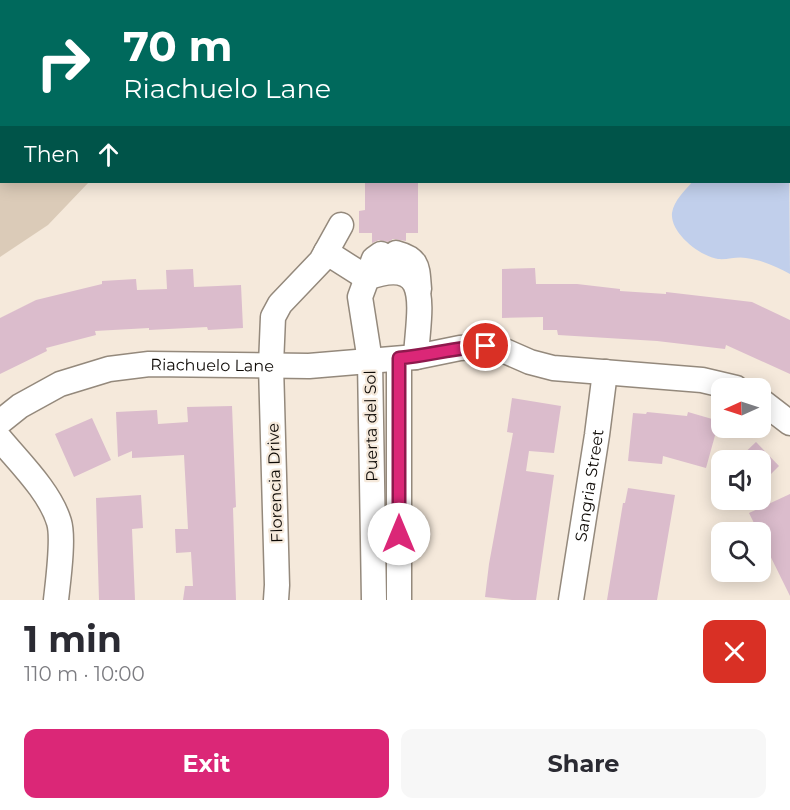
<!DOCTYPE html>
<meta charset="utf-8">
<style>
:root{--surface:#fff;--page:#f7f7f7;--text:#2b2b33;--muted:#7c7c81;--accent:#db2777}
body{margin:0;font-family:Montserrat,sans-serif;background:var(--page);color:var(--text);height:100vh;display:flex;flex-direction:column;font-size:22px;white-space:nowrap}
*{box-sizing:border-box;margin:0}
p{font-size:20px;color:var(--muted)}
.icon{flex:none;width:33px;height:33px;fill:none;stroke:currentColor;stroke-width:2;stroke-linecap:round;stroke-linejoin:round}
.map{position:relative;height:600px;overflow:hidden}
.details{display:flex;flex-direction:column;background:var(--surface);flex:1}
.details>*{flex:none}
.banner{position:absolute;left:0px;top:0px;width:790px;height:183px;box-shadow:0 3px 15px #0003;background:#00695c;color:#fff;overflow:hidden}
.needle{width:39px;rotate:267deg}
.buttons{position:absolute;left:711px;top:378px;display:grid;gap:12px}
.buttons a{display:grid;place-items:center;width:60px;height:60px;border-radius:12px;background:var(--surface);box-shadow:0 3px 15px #0003;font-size:30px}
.pin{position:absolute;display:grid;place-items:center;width:51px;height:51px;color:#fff;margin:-26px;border:3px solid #fff;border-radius:50%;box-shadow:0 2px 6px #0007}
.me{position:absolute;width:66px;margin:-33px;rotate:0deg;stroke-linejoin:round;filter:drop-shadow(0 0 4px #0008)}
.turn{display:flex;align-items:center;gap:21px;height:126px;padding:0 24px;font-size:27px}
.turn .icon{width:78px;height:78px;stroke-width:2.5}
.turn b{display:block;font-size:42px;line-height:51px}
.then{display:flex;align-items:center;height:57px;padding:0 24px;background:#0003;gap:12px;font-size:22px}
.round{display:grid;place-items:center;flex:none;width:63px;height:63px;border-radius:12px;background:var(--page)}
.head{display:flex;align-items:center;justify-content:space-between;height:102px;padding:0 24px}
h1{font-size:36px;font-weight:700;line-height:45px}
.button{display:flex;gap:12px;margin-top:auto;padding:12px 24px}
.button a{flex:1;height:69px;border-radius:12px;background:var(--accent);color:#fff;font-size:24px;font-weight:700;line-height:69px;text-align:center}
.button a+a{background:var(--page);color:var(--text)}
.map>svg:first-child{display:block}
</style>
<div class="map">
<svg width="790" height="600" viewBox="0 0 790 600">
<rect width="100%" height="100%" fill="#f5e9db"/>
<path fill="#dbcbb8" d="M 208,0 L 761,0 L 763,1 L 203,2 Z
M 0,28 L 2,182 L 89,182 L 48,225 L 0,257 Z"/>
<path fill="#c1cfeb" d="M 0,0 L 208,0 L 2,2 L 1,28 Z
M 789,148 L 790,274 C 777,267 762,260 746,258 C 737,256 728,260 718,259 C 700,256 670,233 672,213 C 674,200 685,191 692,182 L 789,182 Z"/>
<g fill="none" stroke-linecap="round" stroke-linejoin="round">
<path stroke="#c1cfeb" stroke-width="5" d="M 286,2 L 293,0
M 0,40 L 2,39"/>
</g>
<path fill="#dbbccc" d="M 365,182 L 418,182 L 418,233 L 406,233 L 406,241 L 393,239 L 388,242 L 379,240 L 372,243 L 372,233 L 359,233 L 359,211 L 365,210 Z
M 535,268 L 536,284 L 577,284 L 620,289 L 620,291 L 666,294 L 666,292 L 752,302 L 790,320 L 790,374 L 726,345 L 725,349 L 657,341 L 558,335 L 557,330 L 543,330 L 543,317 L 502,318 L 502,269 Z
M 193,269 L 194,287 L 241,285 L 243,328 L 208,330 L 207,327 L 149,330 L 149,328 L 95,331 L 96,335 L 46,348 L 47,351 L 0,374 L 0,318 L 36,300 L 102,284 L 102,281 L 136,279 L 137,290 L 167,289 L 166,270 Z
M 512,398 L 561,406 L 554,453 L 529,451 L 526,471 L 554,475 L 536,600 L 512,600 L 485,597 L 489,564 L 513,433 L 507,432 Z
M 232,406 L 236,507 L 233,508 L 236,600 L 183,600 L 185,586 L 193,586 L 191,552 L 176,553 L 175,529 L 188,529 L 184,455 L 132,458 L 132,451 L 118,457 L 116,412 L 157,410 L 158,424 L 188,422 L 187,407 Z
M 647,412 L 687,416 L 688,412 L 719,421 L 706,468 L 663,456 L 662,464 L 628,461 L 633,413 L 646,414 Z
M 92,418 L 111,460 L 74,477 L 55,434 Z
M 756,442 L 779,466 L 760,485 L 760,460 L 737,460 Z
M 628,488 L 675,495 L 657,600 L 607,600 L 623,503 L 625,503 Z
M 790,494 L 790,596 L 749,513 Z
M 141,495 L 143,528 L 132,529 L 135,600 L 99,600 L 96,498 Z"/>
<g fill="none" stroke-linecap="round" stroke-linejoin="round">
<defs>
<g id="minor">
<path d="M 326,252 L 367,278 L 374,259 L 381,254"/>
<path d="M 396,253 C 419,259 417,267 419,289"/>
<path d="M 399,359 L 399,600"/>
<path d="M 760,400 L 790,423"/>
<path id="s1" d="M 0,422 L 20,406 L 60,384 L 109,369 L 149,364 L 309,366 L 416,357 L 460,348 L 486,346 L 498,348 L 530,362 L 553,368 L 702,380 L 736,388"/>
<path d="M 0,439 C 20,463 50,492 59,522 C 64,538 58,581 56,600"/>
<path d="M 276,600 L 277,585 L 271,365 L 273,317 L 280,304 L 321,261 L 341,225"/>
<path d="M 374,600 L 370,361 L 360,297 L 367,278 C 435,253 418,313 416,357"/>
<path id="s2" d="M 571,600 L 597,435 L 605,372"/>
</g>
</defs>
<use href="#minor" stroke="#94897c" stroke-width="27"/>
<use href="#minor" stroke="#fff" stroke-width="24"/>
</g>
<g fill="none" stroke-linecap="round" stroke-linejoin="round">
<defs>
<path id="route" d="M 399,534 L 399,358 C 428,356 456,347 486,346"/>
</defs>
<use href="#route" stroke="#8e194d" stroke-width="15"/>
<use href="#route" stroke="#db2777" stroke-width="10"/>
</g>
<g text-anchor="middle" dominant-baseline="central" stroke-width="4.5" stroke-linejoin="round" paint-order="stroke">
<g font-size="16" fill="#0e0a06" stroke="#f5e9db">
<text stroke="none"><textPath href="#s1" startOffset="226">Riachuelo Lane</textPath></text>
<text transform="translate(371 426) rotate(-91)">Puerta del Sol</text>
<text transform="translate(275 483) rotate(-92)">Florencia Drive</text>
<text stroke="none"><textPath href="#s2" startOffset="116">Sangria Street</textPath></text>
</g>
</g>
</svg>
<div class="buttons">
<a><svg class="needle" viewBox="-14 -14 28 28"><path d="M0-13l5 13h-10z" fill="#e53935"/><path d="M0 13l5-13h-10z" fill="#7c7c81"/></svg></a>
<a><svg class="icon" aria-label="sound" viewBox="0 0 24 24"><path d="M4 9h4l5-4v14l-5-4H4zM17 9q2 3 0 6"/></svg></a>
<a><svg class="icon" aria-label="search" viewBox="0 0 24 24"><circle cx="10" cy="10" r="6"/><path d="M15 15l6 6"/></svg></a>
</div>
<div class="pin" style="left:486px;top:346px;background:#d93025"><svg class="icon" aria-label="arrive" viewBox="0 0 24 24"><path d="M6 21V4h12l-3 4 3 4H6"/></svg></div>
<svg class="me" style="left:399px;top:534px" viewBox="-20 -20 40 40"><circle r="19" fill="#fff"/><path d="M0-13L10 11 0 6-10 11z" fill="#db2777"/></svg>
<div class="banner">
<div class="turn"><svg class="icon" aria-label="right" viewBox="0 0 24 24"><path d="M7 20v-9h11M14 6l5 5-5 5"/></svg><div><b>70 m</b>Riachuelo Lane</div></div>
<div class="then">Then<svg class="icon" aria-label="ahead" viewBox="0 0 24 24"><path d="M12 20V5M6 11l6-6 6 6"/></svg></div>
</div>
</div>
<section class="details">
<div class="head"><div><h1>1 min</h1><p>110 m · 10:00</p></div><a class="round" style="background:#d93025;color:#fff"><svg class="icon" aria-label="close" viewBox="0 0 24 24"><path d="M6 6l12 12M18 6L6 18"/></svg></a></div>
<div class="button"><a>Exit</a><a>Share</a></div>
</section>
